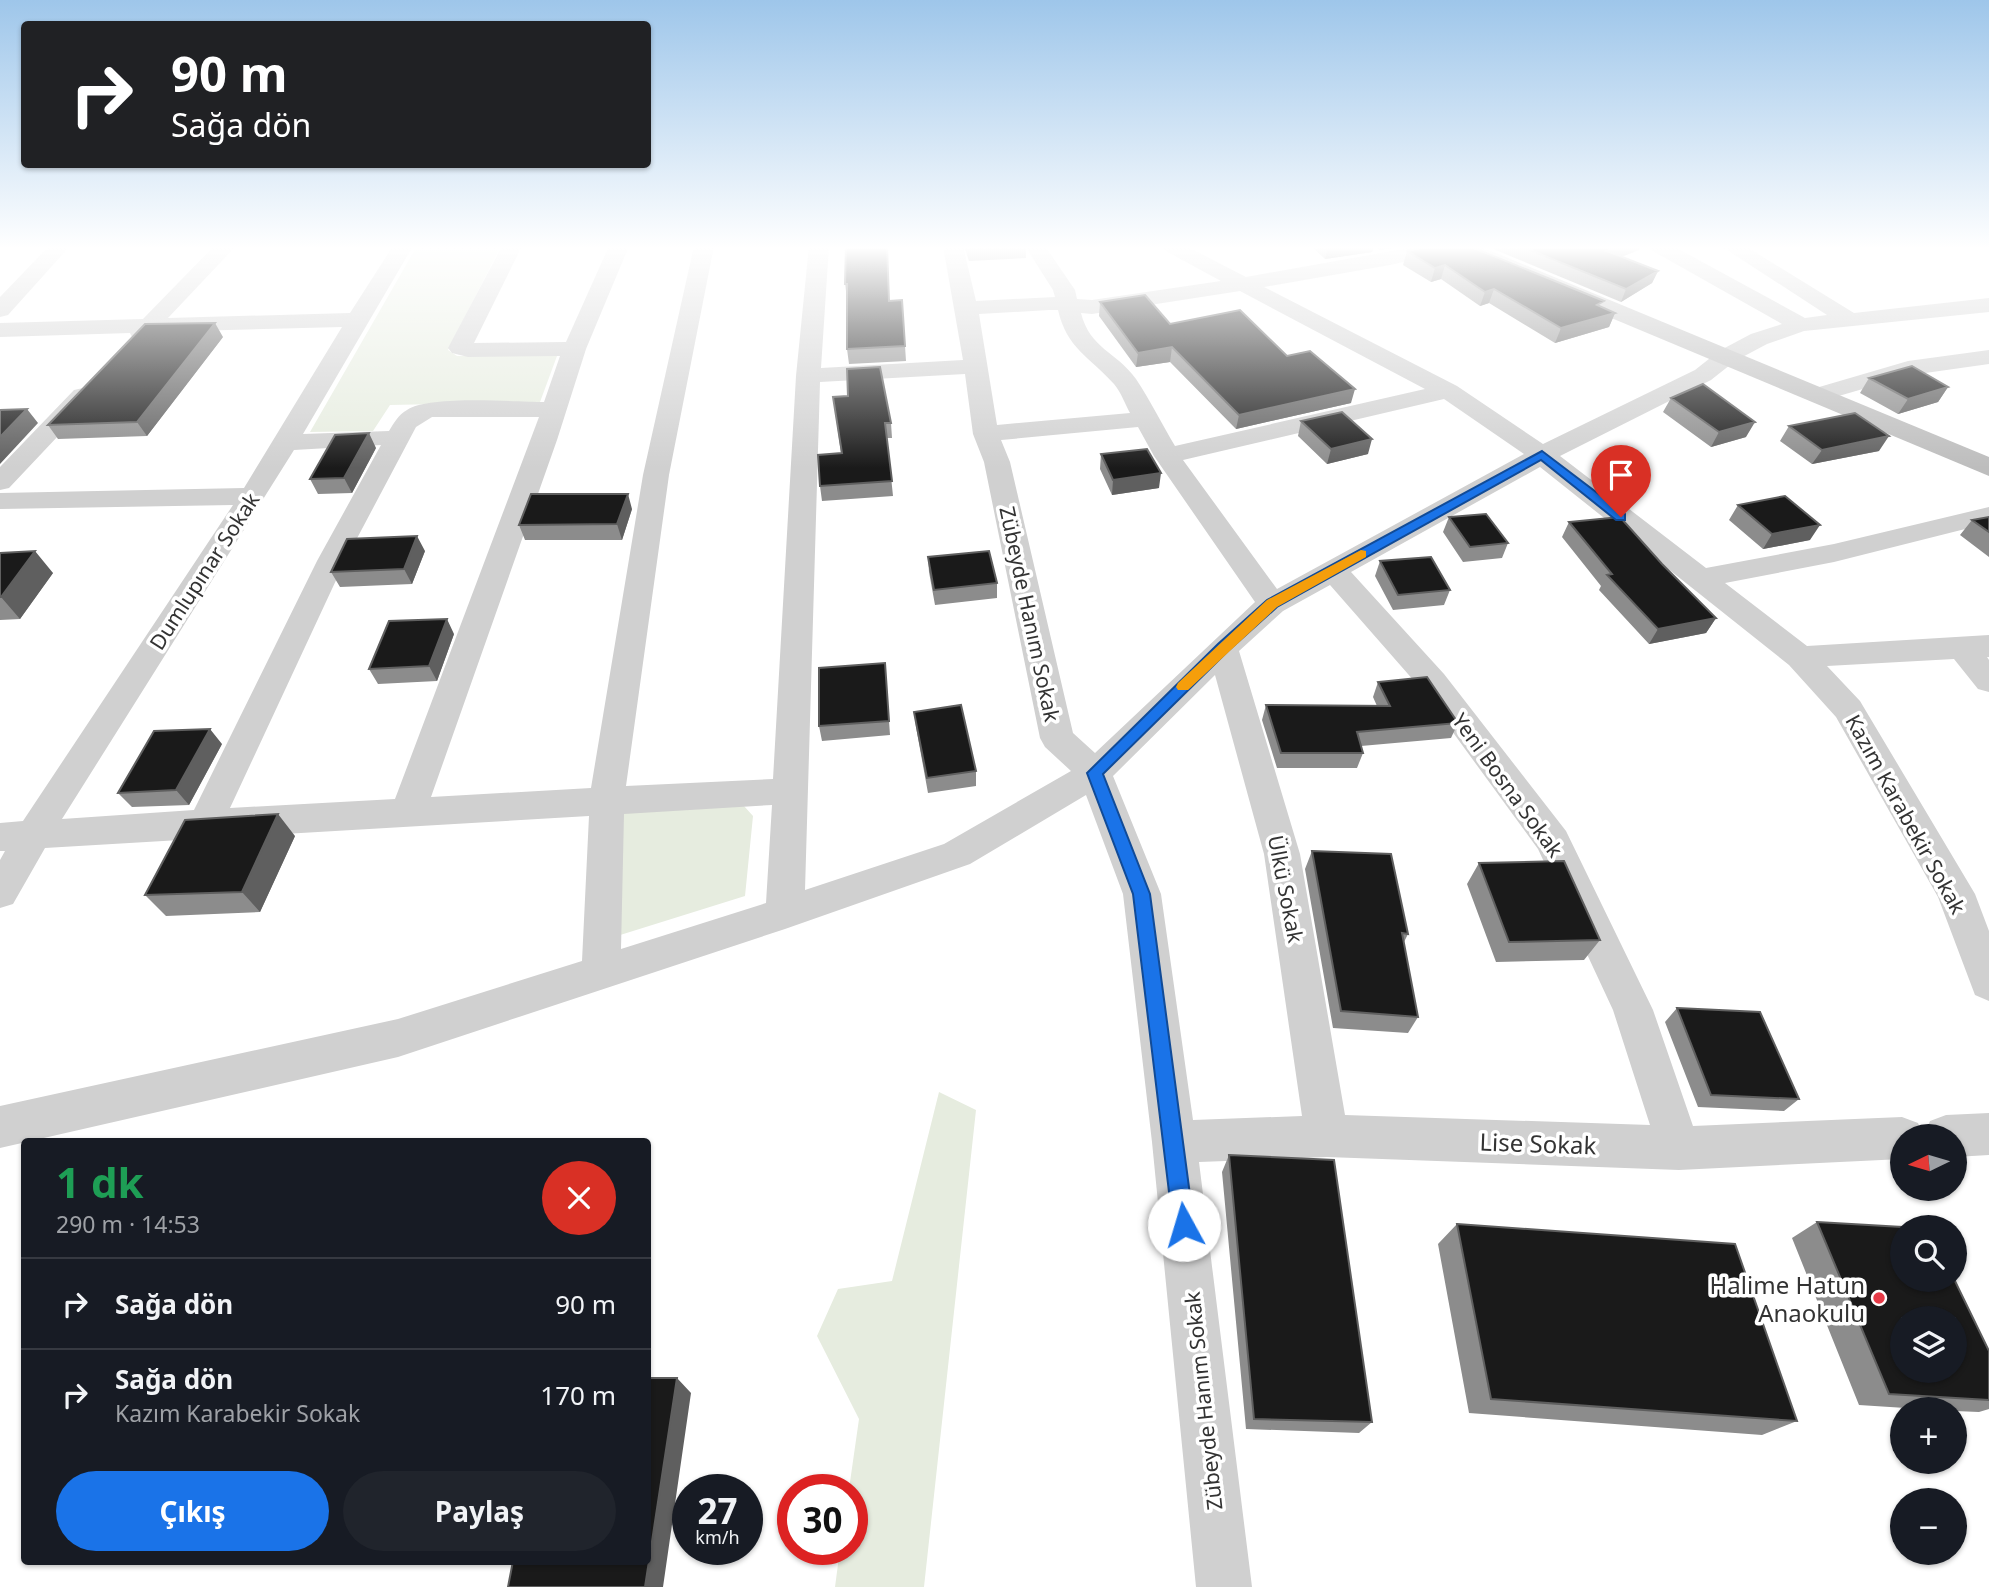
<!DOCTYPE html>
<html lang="tr">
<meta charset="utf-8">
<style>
:root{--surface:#171b24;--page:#20242c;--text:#f1f3f6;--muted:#9ea1a6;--line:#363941;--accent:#1a73e8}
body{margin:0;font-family:"Noto Sans",sans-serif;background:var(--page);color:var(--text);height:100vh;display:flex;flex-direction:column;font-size:26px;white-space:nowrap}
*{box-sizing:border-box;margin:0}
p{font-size:23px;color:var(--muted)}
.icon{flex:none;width:38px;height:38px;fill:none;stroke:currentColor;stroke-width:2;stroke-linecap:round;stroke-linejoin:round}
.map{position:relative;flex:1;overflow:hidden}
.panel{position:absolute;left:21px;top:1138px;width:630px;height:427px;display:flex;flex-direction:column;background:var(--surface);border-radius:7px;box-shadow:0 2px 5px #0004}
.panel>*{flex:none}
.guide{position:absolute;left:21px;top:21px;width:630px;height:147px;border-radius:7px;box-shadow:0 2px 5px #0004;background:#202124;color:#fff;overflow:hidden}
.needle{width:46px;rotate:265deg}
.controls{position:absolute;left:1890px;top:1124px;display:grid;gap:14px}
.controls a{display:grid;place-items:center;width:77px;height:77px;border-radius:50%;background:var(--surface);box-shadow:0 2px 5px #0004;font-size:35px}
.speed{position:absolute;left:672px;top:1474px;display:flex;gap:14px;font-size:35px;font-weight:700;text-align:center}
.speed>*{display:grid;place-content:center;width:91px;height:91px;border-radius:50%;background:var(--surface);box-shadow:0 2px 5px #0004;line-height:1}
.speed small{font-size:18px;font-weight:400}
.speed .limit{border:10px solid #d22;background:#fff;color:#111}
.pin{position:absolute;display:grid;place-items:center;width:60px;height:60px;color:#fff;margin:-72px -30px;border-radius:50% 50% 50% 0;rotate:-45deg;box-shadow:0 0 7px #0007}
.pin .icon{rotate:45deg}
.me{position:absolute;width:77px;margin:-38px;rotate:354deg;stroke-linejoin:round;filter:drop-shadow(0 0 5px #0008)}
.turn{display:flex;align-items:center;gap:24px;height:147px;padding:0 35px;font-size:32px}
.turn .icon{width:91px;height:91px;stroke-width:2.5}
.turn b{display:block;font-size:49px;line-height:60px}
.round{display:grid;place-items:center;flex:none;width:74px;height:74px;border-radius:37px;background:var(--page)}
.summary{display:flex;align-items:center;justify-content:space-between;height:119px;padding:0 35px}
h1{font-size:42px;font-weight:700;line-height:52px;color:#1e9e55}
.primary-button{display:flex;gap:14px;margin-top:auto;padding:14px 35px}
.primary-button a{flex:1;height:80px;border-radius:42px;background:var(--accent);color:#fff;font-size:28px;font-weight:700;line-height:80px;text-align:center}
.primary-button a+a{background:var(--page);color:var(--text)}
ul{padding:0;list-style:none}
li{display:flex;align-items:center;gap:21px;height:91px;padding:0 35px;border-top:2px solid var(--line)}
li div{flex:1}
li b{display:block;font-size:26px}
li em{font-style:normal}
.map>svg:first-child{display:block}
</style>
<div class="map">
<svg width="1989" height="1587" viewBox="0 0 1989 1587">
<rect width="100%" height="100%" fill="#fff"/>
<path fill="#e6ecdf" d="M 417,246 L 501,246 L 448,350 L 457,356 L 557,356 L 540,402 L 390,405 L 373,431 L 310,432 Z
M 744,806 L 753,816 L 745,896 L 617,936 L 623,811 Z
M 939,1092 L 976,1110 L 924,1587 L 835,1587 L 840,1549 L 852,1549 L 852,1489 L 849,1489 L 859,1419 L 817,1336 L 838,1289 L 892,1281 Z"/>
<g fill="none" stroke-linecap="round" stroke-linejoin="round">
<path fill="#d0d0d0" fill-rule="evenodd" d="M 49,246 L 70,246 L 8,315 L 0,317 L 0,297 Z
M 214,246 L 236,246 L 168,318 L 350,313 L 393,246 L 413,246 L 303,434 L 389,431 C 394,423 398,415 407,410 C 430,395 514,402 544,402 L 560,356 L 468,357 L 452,353 L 448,348 L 502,246 L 522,246 L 474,343 L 566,342 L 609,246 L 629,246 L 586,349 L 557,440 L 431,797 L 591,788 L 643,475 L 694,246 L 714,246 L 669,475 L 626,786 L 773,779 L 796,376 L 809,246 L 829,246 L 821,368 L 963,360 L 943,246 L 963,246 L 976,301 L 1055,297 L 1053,290 L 1025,246 L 1045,246 L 1075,290 L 1077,299 L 1092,300 L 1221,281 L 1164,250 L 1161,246 L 1186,246 L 1246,277 L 1420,246 L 1457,246 L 1454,250 L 1390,265 L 1264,287 L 1457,386 L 1543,444 L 1695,370 L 1719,351 L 1751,334 L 1782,324 L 1651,250 L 1648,246 L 1673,246 L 1805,318 L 1827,315 L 1721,246 L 1745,246 L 1854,313 L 1989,298 L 1989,312 L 1804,331 L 1767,344 L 1735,361 L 1711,380 L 1560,456 L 1706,568 L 1834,544 L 1989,507 L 1989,523 L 1834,562 L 1725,583 L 1807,646 L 1989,635 L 1989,657 L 1987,657 L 1989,660 L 1989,692 L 1978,689 L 1954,659 L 1827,666 L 1860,701 L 1975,894 L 1989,931 L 1989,1001 L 1975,995 L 1938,897 L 1836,717 L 1789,665 L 1540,467 L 1351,572 L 1444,674 L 1566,831 L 1653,1010 L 1693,1126 L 1902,1117 L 1918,1123 L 1923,1136 L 1902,1136 L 1902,1159 L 1679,1170 L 1327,1157 L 1199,1162 L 1252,1587 L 1196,1587 L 1152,1142 L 1123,894 L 1086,795 L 970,864 L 785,929 L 398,1057 L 0,1148 L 0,1106 L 398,1019 L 582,961 L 589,816 L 45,848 L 13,904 L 0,908 L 0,860 L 5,851 L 0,851 L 0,823 L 23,821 L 233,505 L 0,509 L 0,493 L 244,488 L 342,327 L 155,332 C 148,340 143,341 133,339 L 130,333 L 0,337 L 0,323 L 143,319 ZM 1240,291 L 1425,389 L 1175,446 C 1162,424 1150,400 1136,379 C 1117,352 1090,349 1081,313 L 1092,314 ZM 1049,310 L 1058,310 C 1067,349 1090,357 1114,384 C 1121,392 1125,404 1130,413 L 997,425 L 979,314 ZM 965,374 L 973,434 L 984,462 L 1040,738 L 1045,747 L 1071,771 L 944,844 L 805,890 L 820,382 ZM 1444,399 L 1524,454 L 1277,589 L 1183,460 ZM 432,417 L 539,417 L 395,799 L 230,808 L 345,561 L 416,427 ZM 1138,427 L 1154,456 L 1255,602 L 1095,753 L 1073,733 L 1010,462 L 1001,440 ZM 381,445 L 317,561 L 194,810 L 62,819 L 294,450 ZM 1330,585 L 1422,690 L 1538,849 L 1613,1010 L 1650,1125 L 1345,1115 L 1300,854 L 1239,651 L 1283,611 ZM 1215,675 L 1264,854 L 1302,1116 L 1193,1120 L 1161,894 L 1113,776 ZM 772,805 L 766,903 L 621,949 L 624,814 Z
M 1989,350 L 1989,364 L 1911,375 L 1818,402 L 1809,400 L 1806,395 L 1809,390 L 1908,361 Z
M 83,388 L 92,390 L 95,395 L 92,400 L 9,488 L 0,490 L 0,467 L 74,390 Z
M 1989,1113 L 1989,1155 L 1955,1157 L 1955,1136 L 1924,1136 L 1930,1121 L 1946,1115 Z"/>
<path fill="#bdbdbd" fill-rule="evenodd" d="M 1448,246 L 1479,246 L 1989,457 L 1989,476 L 1451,251 Z"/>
</g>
<path fill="#8c8c8c" d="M 846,246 L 890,301 L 902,300 L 906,361 L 849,364 L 847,349 L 847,298 L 845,284 Z
M 964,246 L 1026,246 L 1026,258 L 969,261 Z
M 1311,246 L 1405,246 L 1380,250 L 1374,247 L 1372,252 L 1325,259 Z
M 1486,246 L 1640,246 L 1639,250 L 1621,257 L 1658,271 L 1652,283 L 1621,302 Z
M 1407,251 L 1601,307 L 1615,313 L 1609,327 L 1555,343 L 1489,303 L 1480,306 L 1441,279 L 1431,282 L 1403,265 Z
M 1100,302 L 1170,324 L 1287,356 L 1351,403 L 1236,429 L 1170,362 L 1136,367 L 1099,316 Z
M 223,337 L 147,436 L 58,439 L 48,425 Z
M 1869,378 L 1948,387 L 1938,402 L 1898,414 L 1860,393 Z
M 833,397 L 891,423 L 892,438 L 887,438 L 893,496 L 822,501 L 820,486 L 841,453 Z
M 1671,398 L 1746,437 L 1711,447 L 1663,412 Z
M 1301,421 L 1368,454 L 1327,464 L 1298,436 Z
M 1789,426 L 1879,451 L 1812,464 L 1780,441 Z
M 376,448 L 352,493 L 318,494 L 310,479 Z
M 1101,454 L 1159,488 L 1112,495 L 1100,469 Z
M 1738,505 L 1810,540 L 1763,549 L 1729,520 Z
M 632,509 L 622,540 L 525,540 L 519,525 Z
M 1449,517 L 1508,543 L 1502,558 L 1463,562 L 1443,532 Z
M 1989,517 L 1989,557 L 1960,535 L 1972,520 Z
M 1569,522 L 1662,564 L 1716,618 L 1706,633 L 1649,644 L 1599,590 L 1601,586 L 1562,537 Z
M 425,551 L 412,584 L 340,587 L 331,572 Z
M 0,553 L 53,573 L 20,619 L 0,620 Z
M 928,557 L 997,583 L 997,598 L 935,605 L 929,572 Z
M 1380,561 L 1450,590 L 1444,605 L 1393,610 L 1375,576 Z
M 454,634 L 437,681 L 378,684 L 369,669 Z
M 885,663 L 890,735 L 822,741 L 819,726 Z
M 1378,682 L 1458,723 L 1451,738 L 1361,746 L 1363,753 L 1357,768 L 1277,768 L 1262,720 L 1266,705 L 1377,706 L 1373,697 Z
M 914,712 L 976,771 L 976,786 L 928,793 L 916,727 Z
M 222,744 L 189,805 L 132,807 L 118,793 Z
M 295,836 L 260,912 L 166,916 L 145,895 Z
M 1312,851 L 1408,934 L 1404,942 L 1418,1017 L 1408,1033 L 1333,1028 L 1305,869 Z
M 1479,863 L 1600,940 L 1584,960 L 1496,962 L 1467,884 Z
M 1677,1008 L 1799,1099 L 1784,1111 L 1698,1107 L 1665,1022 Z
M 1229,1155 L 1372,1422 L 1359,1433 L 1246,1429 L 1222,1172 Z
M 1817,1222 L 1989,1351 L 1989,1409 L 1979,1412 L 1955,1411 L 1955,1409 L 1921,1409 L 1859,1405 L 1792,1238 Z
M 1457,1224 L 1797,1421 L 1762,1435 L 1469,1413 L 1438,1244 Z"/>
<path fill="#5f5f5f" d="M 1328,246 L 1374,246 L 1372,252 L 1325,259 Z
M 1381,246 L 1405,246 L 1380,250 Z
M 1622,246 L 1640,246 L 1639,250 L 1602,264 L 1607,251 Z
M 1445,265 L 1441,279 L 1431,282 L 1435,268 Z
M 1658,271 L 1652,283 L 1621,302 L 1626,289 Z
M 1494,289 L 1489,303 L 1480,306 L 1485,292 Z
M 1615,313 L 1609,327 L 1555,343 L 1561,328 Z
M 215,323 L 223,337 L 147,436 L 137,422 Z
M 1172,347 L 1170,362 L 1136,367 L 1138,353 Z
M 1948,387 L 1938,402 L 1898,414 L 1908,399 Z
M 1355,389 L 1351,403 L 1236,429 L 1239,415 Z
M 27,409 L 38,423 L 0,464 L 0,437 Z
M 1755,422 L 1746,437 L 1711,447 L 1719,432 Z
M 369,433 L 376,448 L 352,493 L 344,478 Z
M 1889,436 L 1879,451 L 1812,464 L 1822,450 Z
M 1372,439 L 1368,454 L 1327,464 L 1331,449 Z
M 1161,473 L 1159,488 L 1112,495 L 1113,480 Z
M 628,494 L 632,509 L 622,540 L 617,524 Z
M 1820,525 L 1810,540 L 1763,549 L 1772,534 Z
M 417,536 L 425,551 L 412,584 L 404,569 Z
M 35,551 L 53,573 L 20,619 L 1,597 Z
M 1716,618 L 1706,633 L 1649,644 L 1658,629 Z
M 447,619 L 454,634 L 437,681 L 429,666 Z
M 210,729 L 222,744 L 189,805 L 176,790 Z
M 278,814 L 295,836 L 260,912 L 242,892 Z
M 677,1378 L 691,1393 L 663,1587 L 645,1587 Z"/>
<path fill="#1a1a1a" stroke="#5f5f5f" stroke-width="2" fill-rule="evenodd" d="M 846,246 L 887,246 L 889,301 L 902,300 L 905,346 L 847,349 L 847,284 L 845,284 Z
M 1428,246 L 1469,246 L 1604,301 L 1597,305 L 1615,313 L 1561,328 L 1494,289 L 1485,292 L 1445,265 L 1435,268 L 1407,251 Z
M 1520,246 L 1622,246 L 1607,251 L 1658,271 L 1626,289 Z
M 1145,295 L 1170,324 L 1240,310 L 1287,356 L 1310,351 L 1355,389 L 1239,415 L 1172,347 L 1138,353 L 1100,302 Z
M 215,323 L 137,422 L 48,425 L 145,324 Z
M 1912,366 L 1948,387 L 1908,399 L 1869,378 Z
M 880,367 L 891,423 L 885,423 L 892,481 L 820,486 L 818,455 L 842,453 L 833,397 L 848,396 L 847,369 Z
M 1703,384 L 1755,422 L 1719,432 L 1671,398 Z
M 27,409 L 0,437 L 0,410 Z
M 1342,412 L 1372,439 L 1331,449 L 1301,421 Z
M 1855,413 L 1889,436 L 1822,450 L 1789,426 Z
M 369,433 L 344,478 L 310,479 L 335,435 Z
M 1147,449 L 1161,473 L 1113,480 L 1101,454 Z
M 531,494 L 628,494 L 617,524 L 519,525 Z
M 1785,496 L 1820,525 L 1772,534 L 1738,505 Z
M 1486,514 L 1508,543 L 1470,547 L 1449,517 Z
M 1620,517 L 1662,564 L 1716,618 L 1658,629 L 1607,575 L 1612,574 L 1569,522 Z
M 1989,517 L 1989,532 L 1972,520 Z
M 417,536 L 404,569 L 331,572 L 347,539 Z
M 35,551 L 1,597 L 0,597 L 0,553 Z
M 989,551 L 997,583 L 934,590 L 928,557 Z
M 1431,557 L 1450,590 L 1398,595 L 1380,561 Z
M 447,619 L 429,666 L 369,669 L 389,621 Z
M 885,663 L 889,721 L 819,726 L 819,668 Z
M 1427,677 L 1458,723 L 1357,732 L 1363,753 L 1281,753 L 1266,705 L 1390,706 L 1378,682 Z
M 961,705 L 976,771 L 927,778 L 914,712 Z
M 210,729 L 176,790 L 118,793 L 154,731 Z
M 278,814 L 242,892 L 145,895 L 185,820 Z
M 1312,851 L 1391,854 L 1408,934 L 1402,933 L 1418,1017 L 1341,1011 Z
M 1564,861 L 1600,940 L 1509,942 L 1479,863 Z
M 1677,1008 L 1760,1012 L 1799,1099 L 1711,1095 Z
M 1229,1155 L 1334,1160 L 1372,1422 L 1254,1419 Z
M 1817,1222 L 1902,1227 L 1902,1279 L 1954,1279 L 1989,1351 L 1989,1400 L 1889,1394 ZM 1902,1318 L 1955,1318 L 1955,1370 L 1902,1370 Z
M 1457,1224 L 1735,1244 L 1797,1421 L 1491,1399 Z
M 648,1378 L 677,1378 L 645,1587 L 508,1587 L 513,1561 L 648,1561 Z"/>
<linearGradient id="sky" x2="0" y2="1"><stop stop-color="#9ec6ea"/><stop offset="0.53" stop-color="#fff"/><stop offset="1" stop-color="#fff" stop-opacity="0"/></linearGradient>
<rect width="1989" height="468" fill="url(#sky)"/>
<path fill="#1a73e8" stroke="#114b97" stroke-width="2" d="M 1542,451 L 1625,514 L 1625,520 L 1616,520 L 1541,460 L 1277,607 L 1228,651 L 1103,774 L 1150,894 L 1194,1225 L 1191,1233 L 1184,1236 L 1176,1233 L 1173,1225 L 1133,894 L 1087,773 L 1218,644 L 1267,600 Z"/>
<path fill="#f59e0b" d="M 1361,550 L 1366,551 L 1366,557 L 1277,607 L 1188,690 L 1178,690 L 1176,687 L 1178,683 L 1267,600 Z"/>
<circle fill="#e63946" stroke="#fff" stroke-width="2.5" cx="1879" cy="1298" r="7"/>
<g text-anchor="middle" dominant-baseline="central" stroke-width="7" stroke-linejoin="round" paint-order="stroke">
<g font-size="21" fill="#333" stroke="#fff">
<text transform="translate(204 571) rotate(-57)">Dumlupınar Sokak</text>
<text transform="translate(1030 614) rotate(78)">Zübeyde Hanım Sokak</text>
<text transform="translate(1508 785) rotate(54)">Yeni Bosna Sokak</text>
<text transform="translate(1906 814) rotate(61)">Kazım Karabekir Sokak</text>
<text transform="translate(1286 889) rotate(79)">Ülkü Sokak</text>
<text transform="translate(1203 1401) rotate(-96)">Zübeyde Hanım Sokak</text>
</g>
<g font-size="24" fill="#333" stroke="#fff">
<text transform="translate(1538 1143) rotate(2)">Lise Sokak</text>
</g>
<g font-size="24" fill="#333" stroke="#fff" text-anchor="end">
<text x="1865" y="1284">Halime Hatun<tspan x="1865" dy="28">Anaokulu</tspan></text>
</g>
</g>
</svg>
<div class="controls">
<a><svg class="needle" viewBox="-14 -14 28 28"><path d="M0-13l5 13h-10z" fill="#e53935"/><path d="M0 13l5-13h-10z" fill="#9ea1a6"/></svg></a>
<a><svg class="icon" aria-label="search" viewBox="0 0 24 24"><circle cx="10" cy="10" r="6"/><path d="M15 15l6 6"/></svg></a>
<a><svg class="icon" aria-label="layers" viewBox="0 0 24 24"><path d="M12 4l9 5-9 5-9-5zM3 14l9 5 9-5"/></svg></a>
<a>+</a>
<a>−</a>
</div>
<div class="speed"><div>27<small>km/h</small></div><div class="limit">30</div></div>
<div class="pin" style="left:1621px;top:517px;background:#d93025"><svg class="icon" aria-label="arrive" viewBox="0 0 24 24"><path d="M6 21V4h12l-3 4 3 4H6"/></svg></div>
<svg class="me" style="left:1184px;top:1225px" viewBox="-20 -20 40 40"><circle r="19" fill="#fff"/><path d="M0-13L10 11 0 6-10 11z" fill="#1a73e8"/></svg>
<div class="guide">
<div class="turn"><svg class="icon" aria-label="right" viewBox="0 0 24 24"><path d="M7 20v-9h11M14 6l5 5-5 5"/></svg><div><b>90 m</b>Sağa dön</div></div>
</div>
<section class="panel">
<div class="summary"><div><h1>1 dk</h1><p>290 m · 14:53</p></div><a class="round" style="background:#d93025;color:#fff"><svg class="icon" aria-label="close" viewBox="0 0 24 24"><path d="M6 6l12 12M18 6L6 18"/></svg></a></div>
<ul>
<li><svg class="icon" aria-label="right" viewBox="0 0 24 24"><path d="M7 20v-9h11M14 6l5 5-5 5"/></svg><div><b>Sağa dön</b></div><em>90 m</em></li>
<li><svg class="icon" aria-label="right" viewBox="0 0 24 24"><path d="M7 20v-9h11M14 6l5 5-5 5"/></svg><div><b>Sağa dön</b><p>Kazım Karabekir Sokak</p></div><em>170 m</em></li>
</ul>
<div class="primary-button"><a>Çıkış</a><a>Paylaş</a></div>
</section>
</div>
